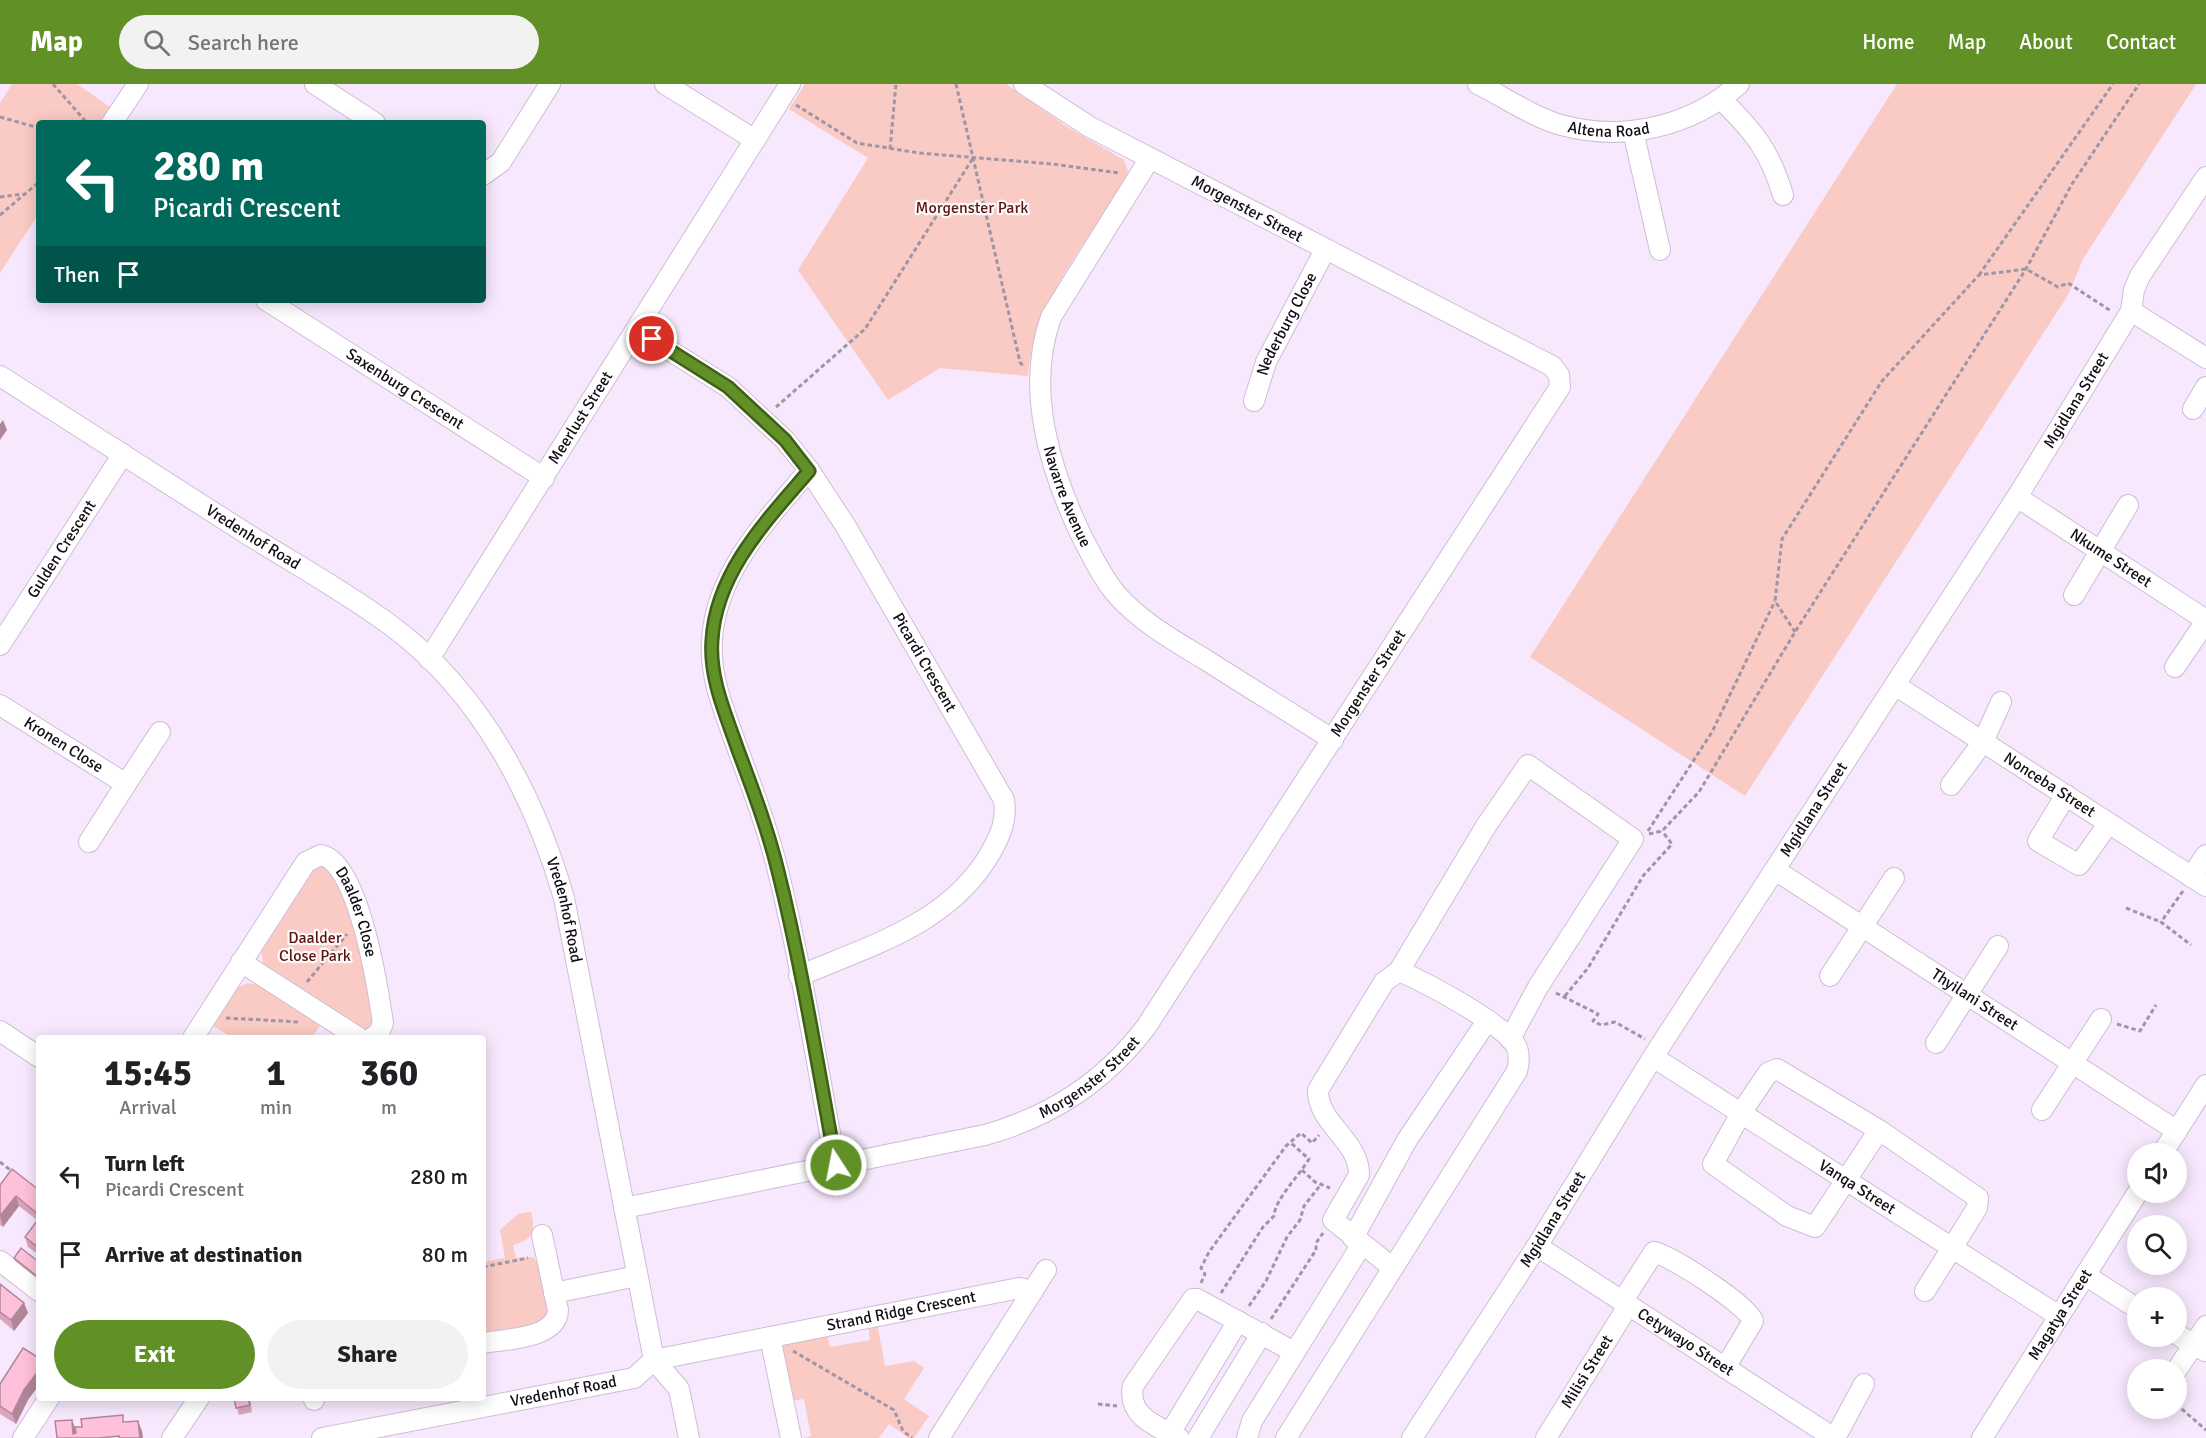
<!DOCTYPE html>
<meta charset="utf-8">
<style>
:root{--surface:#fff;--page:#f2f2f2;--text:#202124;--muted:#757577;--accent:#609026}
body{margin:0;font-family:Signika,sans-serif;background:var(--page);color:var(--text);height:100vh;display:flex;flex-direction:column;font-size:22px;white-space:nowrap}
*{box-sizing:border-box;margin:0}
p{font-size:20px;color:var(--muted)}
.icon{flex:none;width:33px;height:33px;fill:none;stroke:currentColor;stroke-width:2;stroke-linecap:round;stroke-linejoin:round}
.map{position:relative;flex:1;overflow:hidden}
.sheet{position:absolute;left:36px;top:951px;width:450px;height:366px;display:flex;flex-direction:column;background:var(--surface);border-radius:6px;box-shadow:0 3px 15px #0003}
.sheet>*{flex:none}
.banner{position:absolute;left:36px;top:36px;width:450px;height:183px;border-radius:6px;box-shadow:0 3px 15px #0003;background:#00695c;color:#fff;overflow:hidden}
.fabs{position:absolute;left:2127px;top:1059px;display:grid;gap:12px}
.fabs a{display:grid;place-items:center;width:60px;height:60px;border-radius:50%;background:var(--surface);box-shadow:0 3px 15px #0003;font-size:30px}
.pin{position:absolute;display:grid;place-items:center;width:51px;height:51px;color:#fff;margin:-26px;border:3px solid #fff;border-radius:50%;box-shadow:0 2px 6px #0007}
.me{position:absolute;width:66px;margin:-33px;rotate:349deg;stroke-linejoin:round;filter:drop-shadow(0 0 4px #0008)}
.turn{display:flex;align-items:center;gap:21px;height:126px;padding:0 18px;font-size:27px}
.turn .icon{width:78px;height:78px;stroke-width:2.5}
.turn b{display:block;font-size:42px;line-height:51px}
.then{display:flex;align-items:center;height:57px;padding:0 18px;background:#0003;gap:12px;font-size:22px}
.eta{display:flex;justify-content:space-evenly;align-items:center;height:102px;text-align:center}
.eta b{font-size:36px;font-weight:700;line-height:42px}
.cta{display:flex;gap:12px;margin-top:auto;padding:12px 18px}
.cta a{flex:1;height:69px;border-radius:36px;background:var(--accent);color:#fff;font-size:24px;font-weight:700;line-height:69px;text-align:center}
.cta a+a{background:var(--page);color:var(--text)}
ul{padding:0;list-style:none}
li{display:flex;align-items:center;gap:18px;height:78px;padding:0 18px}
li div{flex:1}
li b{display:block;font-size:22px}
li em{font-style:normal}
header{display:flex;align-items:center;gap:36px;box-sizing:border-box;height:84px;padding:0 30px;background:var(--accent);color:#fff}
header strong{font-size:28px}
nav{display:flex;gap:33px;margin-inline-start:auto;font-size:21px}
.search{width:420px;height:54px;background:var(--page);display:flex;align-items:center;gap:15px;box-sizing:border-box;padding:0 21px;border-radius:33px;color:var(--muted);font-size:22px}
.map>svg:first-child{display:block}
</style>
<header>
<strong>Map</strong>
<div class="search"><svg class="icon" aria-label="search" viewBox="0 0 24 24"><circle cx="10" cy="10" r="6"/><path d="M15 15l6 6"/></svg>Search here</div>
<nav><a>Home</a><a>Map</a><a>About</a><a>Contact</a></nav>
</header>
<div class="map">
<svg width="2206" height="1354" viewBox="0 0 2206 1354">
<rect width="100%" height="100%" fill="#f7e8fd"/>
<path fill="#facac4" d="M 12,0 L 77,0 L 110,23 L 99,39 L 39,39 L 39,129 L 0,189 L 0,19 Z
M 805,0 L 1006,0 L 1066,42 L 1124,76 L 1128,87 L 1125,98 C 1087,157 1033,220 1028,292 L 940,284 L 888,316 L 798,186 L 868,74 L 789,25 Z
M 1897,0 L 2196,0 L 2083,175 L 2068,211 L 1745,712 L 1530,573 Z
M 322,781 L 331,785 L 360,847 L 375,937 L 364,947 L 263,881 L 261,863 L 308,787 Z
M 247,899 L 263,901 L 321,940 L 312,954 L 233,954 L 210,940 L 233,906 Z
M 531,1128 C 536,1148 533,1155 513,1161 L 516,1174 L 532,1173 C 546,1181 552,1224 546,1239 L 485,1250 L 483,1221 L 486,1220 L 483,1178 L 505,1174 L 500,1146 L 518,1130 Z
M 877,1239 L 885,1282 L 914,1277 L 924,1284 L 904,1315 L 929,1332 L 914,1354 L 909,1354 L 889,1340 L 879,1354 L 803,1354 L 811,1352 L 804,1315 L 790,1317 L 781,1267 L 787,1258 L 827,1249 L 830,1263 L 870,1256 L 868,1241 Z"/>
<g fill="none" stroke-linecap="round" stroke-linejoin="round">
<defs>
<g id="minor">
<path d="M 315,0 L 375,39"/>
<path d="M 665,0 L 755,56"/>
<path id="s1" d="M 1478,0 C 1504,13 1533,33 1561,41 C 1623,58 1691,43 1739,0"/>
<path d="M 1721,15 C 1754,48 1769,65 1783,111"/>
<path d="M 112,39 L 138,0"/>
<path d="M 1633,47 L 1660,166"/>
<path id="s2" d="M 1150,74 L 1051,233 C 1025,306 1050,386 1082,453 C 1092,472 1103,495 1117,511 C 1142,539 1175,557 1206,576 C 1248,603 1291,629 1333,656"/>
<path d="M 483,91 L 501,78 L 550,0"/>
<path id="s3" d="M 266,216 L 544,394"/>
<path d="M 2131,227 L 2206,274"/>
<path id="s4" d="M 637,246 L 728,303 L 785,356 L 809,386 L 845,441 L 1004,716 C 1007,736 1001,750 991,768 C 950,840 871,861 799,892"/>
<path id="s5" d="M 0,292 C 81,344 163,396 244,448 C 293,479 346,508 393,543 C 481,609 534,711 564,814 L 654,1276 L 679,1305 L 689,1354"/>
<path id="s6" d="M 1254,317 L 1266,278 L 1325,166"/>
<path d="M 2193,325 L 2206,303"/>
<path d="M 809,386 C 767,436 716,488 712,556 C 709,594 726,631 738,666 C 753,706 768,746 778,787 C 802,883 817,983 836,1081"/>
<path id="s7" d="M 2017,413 L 2206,536"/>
<path d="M 2074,511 L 2128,421"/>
<path id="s8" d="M 0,561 L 123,370"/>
<path id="s9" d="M 429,575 L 790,0"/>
<path d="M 2175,583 L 2206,537"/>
<path id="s10" d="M 1895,601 L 2206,802"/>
<path id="s11" d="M 0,621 L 126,700 L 160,648"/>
<path d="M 1951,701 L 1983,658 L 2001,618"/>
<path d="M 2066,711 L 2038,757 L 2079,781 L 2109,739"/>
<path d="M 89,758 L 126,700"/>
<path id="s12" d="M 1775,786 L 2177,1047"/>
<path d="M 2191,793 L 2206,771"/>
<path d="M 241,878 L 359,954"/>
<path d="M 1399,887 L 1486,742 L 1528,681 L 1633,755 L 1538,903 L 1510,955"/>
<path d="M 1830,892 L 1894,794"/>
<path d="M 0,947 L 39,973"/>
<path id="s13" d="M 193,954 L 306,778 L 321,771 C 359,778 378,905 383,939 L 379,949 L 372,954"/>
<path d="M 1936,959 L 1998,862"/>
<path id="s14" d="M 1653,973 L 2059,1232"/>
<path d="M 2042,1026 L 2101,935"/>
<path d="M 1879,1046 L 1815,1143 L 1787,1132 L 1713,1080 L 1741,1029 L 1768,989 L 1777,985 L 1879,1046 L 1978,1114 L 1977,1124 L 1925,1207"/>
<path d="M 2162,1070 L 2206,1001"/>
<path id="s15" d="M 624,1124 L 985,1051 C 1052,1032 1104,998 1146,943 L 1560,303 L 1559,291 L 1552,282 L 1090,43 L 1024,0"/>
<path d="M 1353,1154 L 1407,1056 L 1487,937"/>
<path id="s16" d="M 1537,1162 L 1834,1354"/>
<path d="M 0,1177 L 39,1207"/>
<path d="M 2085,1191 L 2138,1225"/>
<path d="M 554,1209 L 637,1192"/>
<path d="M 1622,1218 L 1654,1168 C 1671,1172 1748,1221 1753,1237 L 1725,1284"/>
<path d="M 2176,1250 L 2205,1267"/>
<path d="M 770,1253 L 791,1354"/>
<path d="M 483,1259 C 505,1255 557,1255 558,1226 L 542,1151"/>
<path id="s17" d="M 654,1276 L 1019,1204 L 1033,1207"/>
<path d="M 2176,1287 L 2206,1242"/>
<path d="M 314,1314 L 314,1316"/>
<path d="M 1170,1349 L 1238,1237"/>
<path d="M 23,1354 L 49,1314"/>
<path d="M 172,1354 L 199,1314"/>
<path id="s18" d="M 322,1354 L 634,1294 L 654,1276"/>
<path d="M 939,1354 L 1046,1186"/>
<path d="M 1179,1354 C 1156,1342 1127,1332 1133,1302 L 1193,1215 L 1197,1215 L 1294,1268"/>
<path d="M 1198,1354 L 1262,1249"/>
<path d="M 1247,1354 L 1252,1337 L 1270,1308 L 1362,1160"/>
<path d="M 1286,1354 L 1517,987 C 1519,979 1520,968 1515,960 C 1498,937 1427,899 1399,887 L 1384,898 L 1318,1006 C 1317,1039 1360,1057 1359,1091 L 1333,1136 L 1393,1184"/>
<path id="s19" d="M 1412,1354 L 1537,1162 L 1653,973 L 2017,413 L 2131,227 L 2134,206 L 2140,192 L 2206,93"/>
<path id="s20" d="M 1546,1354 L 1628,1222"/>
<path d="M 1835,1354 L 1864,1300"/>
<path id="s21" d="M 1982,1354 L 2138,1108"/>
</g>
</defs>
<use href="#minor" stroke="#cfbdd6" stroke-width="22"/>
<path stroke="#a095a5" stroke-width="3" stroke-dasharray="4.5 3" stroke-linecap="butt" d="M 53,0 L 87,39
M 956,0 L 1020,278 L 1023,282
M 796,21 L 857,59 L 919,69 L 1052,80 L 1119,89
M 0,33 L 39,44
M 890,65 L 896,0
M 0,113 L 23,110
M 0,131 L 39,98
M 1979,191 L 2113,0
M 776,323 L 865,245 L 973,74
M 1795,548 L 1775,517 L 1782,455 L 1882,297 L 1979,191 L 2026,185 L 2058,203 L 2068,199 L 2111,227
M 1648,747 L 1712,648 L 1775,517
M 1649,750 L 1662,747 L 1699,708 L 1795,548 L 2026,185 L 2072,100 L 2139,0
M 2183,807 L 2161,838 L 2191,861
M 2126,824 L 2161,838
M 307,898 L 347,850
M 1556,909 L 1598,930 L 1593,937 L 1601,941 L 1615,938 L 1645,955
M 1565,912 L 1588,884 L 1643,792 L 1672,760 L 1662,747
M 226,934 L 300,938
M 2117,940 L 2140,947 L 2156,921
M 0,1078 L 13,1088
M 1302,1086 L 1315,1098 L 1330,1104
M 483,1183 L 528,1174
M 1201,1199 L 1205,1190 L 1201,1184 L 1209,1168 L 1286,1062 L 1301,1049 L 1312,1059 L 1319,1051
M 1221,1209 L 1263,1143 L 1274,1132 C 1275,1115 1299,1092 1309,1075 L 1290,1058
M 1249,1222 L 1266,1197 L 1287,1153 L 1300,1136 L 1304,1122 L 1322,1099
M 1271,1235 L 1316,1166 L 1316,1159 L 1323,1149
M 793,1267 L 894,1326 L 903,1347 L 912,1354
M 1098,1320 L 1117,1322
M 2176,1320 L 2206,1346"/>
<use href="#minor" stroke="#fff" stroke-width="20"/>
</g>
<path fill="#daa5bc" d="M 0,1101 L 39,1106 L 39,1171 L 28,1163 L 25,1153 L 37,1136 L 19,1122 L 3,1143 L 0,1141 Z
M 14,1174 L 39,1178 L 39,1196 L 15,1177 Z
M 0,1200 L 24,1219 L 28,1229 L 14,1247 L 0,1235 Z
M 0,1300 L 28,1316 L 16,1340 L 0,1330 Z
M 234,1314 L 250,1314 L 252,1328 L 239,1331 Z"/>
<path fill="#b28699" d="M 3,336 L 7,346 L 0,356 L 0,340 Z
M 16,1112 L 19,1122 L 3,1143 L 0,1132 Z
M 24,1219 L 28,1229 L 14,1247 L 11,1236 Z
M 39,1286 L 39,1301 L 28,1316 L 16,1340 L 12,1330 L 24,1306 Z
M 72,1336 L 76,1346 L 76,1354 L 73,1350 Z
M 138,1337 L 142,1347 L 143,1354 L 140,1354 Z"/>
<path fill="#fec0db" stroke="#b28699" stroke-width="1.5" d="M 12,1085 L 39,1106 L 39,1131 L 16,1112 L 0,1132 L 0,1101 Z
M 39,1134 L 39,1164 L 25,1153 Z
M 21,1164 L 39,1178 L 39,1194 L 14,1174 Z
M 0,1200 L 24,1219 L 11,1236 L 0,1228 Z
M 23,1264 L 39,1274 L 39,1286 L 24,1306 L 12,1330 L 0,1322 L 0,1300 Z
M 234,1314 L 248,1314 L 250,1321 L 236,1324 Z
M 123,1331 L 123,1338 L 138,1337 L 140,1354 L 119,1354 L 119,1352 L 99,1354 L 57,1354 L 55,1337 L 72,1336 L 73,1350 L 76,1349 L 75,1343 L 82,1343 L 81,1335 Z"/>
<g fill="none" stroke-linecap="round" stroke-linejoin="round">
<defs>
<path id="route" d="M 652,255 L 728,303 L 785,356 L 809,387 C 767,436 716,488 712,556 C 709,594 726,631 738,666 C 753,706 768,746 778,787 C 802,883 818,983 836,1081"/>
</defs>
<use href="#route" stroke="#3e5e19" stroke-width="15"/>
<use href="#route" stroke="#609026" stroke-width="10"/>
</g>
<g text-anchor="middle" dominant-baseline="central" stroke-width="4.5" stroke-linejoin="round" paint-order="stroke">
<g font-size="16" fill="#120c15" stroke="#fbfbfb">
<text stroke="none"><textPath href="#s1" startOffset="141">Altena Road</textPath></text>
<text transform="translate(1247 125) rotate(28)">Morgenster Street</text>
<text stroke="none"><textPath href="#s6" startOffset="84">Nederburg Close</textPath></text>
<text stroke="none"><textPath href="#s3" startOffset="165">Saxenburg Crescent</textPath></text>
<text stroke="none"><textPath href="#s19" startOffset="1232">Mgidlana Street</textPath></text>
<text stroke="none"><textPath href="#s9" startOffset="285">Meerlust Street</textPath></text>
<text stroke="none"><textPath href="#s2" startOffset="372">Navarre Avenue</textPath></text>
<text stroke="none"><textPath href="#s5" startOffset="300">Vredenhof Road</textPath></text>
<text stroke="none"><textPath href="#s8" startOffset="114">Gulden Crescent</textPath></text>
<text stroke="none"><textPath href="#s7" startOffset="112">Nkume Street</textPath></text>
<text stroke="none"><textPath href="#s4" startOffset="448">Picardi Crescent</textPath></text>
<text stroke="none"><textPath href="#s15" startOffset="975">Morgenster Street</textPath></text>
<text stroke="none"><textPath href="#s11" startOffset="75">Kronen Close</textPath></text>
<text stroke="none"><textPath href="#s10" startOffset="184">Nonceba Street</textPath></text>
<text stroke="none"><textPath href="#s19" startOffset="746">Mgidlana Street</textPath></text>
<text stroke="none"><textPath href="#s5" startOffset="804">Vredenhof Road</textPath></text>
<text stroke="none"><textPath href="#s13" startOffset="296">Daalder Close</textPath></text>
<text stroke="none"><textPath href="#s12" startOffset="238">Thyilani Street</textPath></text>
<text stroke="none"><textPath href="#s15" startOffset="489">Morgenster Street</textPath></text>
<text stroke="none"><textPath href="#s14" startOffset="242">Vanqa Street</textPath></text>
<text stroke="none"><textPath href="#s19" startOffset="260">Mgidlana Street</textPath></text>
<text stroke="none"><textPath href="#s17" startOffset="252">Strand Ridge Crescent</textPath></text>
<text stroke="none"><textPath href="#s21" startOffset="146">Magatya Street</textPath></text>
<text stroke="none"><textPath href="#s16" startOffset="177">Cetywayo Street</textPath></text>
<text stroke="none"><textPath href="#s20" startOffset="78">Milisi Street</textPath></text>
<text stroke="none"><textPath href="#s18" startOffset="246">Vredenhof Road</textPath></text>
</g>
<g font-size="16" fill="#5e1211" stroke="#fbfbfb">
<text x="972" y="124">Morgenster Park</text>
<text x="315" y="854">Daalder<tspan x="315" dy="18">Close Park</tspan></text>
</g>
</g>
</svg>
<div class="fabs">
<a><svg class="icon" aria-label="sound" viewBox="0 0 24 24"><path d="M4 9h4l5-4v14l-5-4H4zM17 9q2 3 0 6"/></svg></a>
<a><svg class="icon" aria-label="search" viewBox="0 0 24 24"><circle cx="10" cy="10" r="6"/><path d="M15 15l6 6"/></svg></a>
<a>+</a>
<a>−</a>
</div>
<div class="pin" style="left:652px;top:255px;background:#d93025"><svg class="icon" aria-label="arrive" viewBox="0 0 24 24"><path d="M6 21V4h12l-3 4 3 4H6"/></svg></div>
<svg class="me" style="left:836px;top:1081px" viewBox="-20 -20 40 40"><circle r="17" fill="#609026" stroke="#fff" stroke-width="3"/><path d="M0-11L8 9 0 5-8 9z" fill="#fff"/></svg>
<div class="banner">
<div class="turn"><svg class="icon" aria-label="left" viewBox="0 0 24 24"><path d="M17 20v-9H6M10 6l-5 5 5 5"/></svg><div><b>280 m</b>Picardi Crescent</div></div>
<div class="then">Then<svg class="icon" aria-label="arrive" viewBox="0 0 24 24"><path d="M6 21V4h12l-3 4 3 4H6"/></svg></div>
</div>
<section class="sheet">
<div class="eta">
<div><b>15:45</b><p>Arrival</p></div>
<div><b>1</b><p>min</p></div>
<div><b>360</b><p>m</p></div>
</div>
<ul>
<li><svg class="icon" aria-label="left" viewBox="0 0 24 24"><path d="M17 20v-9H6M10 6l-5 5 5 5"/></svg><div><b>Turn left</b><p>Picardi Crescent</p></div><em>280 m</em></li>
<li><svg class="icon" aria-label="arrive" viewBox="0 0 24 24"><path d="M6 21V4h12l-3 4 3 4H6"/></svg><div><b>Arrive at destination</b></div><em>80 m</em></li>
</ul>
<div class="cta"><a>Exit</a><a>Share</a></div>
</section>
</div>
